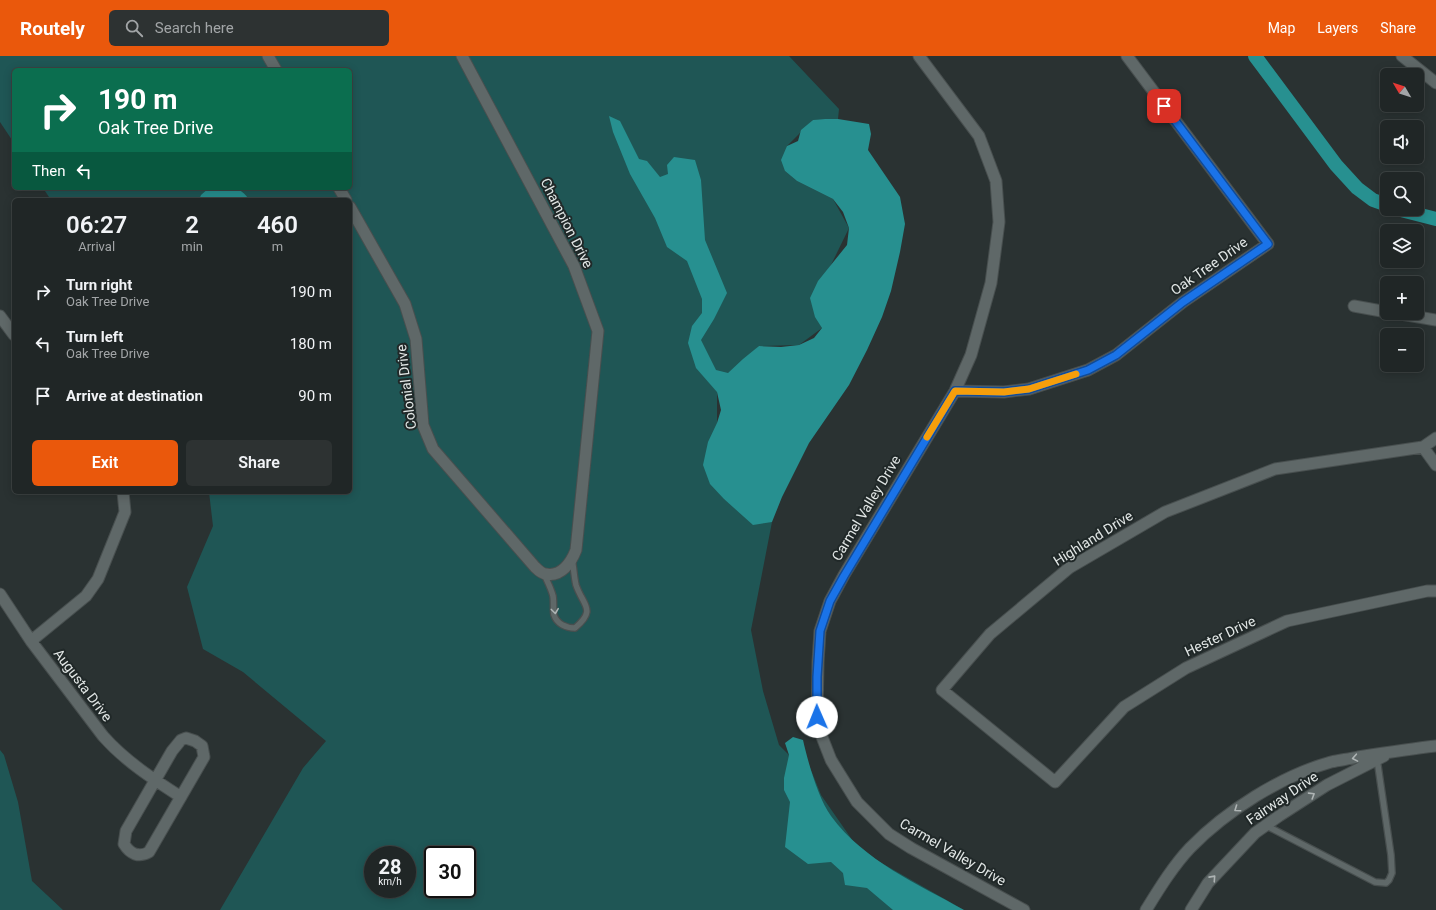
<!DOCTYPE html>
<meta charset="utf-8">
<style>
:root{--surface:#202626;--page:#2d3232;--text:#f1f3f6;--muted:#a2a5a7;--line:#3d4343;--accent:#ea580c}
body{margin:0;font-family:Roboto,sans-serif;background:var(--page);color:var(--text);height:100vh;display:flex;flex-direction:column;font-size:15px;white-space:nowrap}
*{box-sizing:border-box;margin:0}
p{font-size:13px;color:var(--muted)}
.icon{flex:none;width:22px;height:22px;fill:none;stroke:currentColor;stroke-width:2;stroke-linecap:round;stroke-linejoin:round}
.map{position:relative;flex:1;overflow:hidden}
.panel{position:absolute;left:12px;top:142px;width:340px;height:296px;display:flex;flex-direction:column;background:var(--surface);border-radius:6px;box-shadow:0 2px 10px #0003,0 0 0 1px var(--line)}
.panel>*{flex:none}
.top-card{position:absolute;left:12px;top:12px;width:340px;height:122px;border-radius:6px;box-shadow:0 2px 10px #0003,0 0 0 1px var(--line);background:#0b6e4f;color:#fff;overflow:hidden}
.needle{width:26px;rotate:309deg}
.controls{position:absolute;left:1380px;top:12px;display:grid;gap:8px}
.controls a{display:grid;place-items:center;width:44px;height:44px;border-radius:6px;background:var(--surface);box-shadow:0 2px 10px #0003,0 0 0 1px var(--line);font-size:20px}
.speed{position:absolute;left:364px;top:790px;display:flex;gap:8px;font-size:20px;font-weight:700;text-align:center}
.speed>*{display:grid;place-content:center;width:52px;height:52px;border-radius:50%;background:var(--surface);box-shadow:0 2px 10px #0003,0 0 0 1px var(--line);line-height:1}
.speed small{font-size:10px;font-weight:400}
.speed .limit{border:2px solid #111;border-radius:6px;background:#fff;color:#111}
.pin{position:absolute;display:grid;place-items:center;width:34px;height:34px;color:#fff;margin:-17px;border-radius:8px;box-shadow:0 2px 6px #0006}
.me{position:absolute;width:44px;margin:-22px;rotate:359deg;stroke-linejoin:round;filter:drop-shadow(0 0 3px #0008)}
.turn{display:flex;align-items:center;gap:14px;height:84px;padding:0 20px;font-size:18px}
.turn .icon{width:52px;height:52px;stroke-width:2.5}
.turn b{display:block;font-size:28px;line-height:34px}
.then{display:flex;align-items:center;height:38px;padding:0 20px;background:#0003;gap:8px;font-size:15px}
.eta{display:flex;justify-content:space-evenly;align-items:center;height:68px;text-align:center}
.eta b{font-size:24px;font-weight:600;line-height:28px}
.primary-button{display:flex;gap:8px;margin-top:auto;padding:8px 20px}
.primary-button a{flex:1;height:46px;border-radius:6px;background:var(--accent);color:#fff;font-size:16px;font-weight:600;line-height:46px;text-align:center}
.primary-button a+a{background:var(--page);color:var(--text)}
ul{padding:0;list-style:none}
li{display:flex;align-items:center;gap:12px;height:52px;padding:0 20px}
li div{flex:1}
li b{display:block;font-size:15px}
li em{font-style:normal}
header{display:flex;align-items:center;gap:24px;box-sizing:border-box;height:56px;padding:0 20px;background:var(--accent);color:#fff}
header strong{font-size:19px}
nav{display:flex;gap:22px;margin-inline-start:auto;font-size:14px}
.search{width:280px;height:36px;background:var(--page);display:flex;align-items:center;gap:10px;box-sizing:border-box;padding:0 14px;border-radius:6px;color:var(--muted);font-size:15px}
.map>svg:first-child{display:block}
</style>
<header>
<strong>Routely</strong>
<div class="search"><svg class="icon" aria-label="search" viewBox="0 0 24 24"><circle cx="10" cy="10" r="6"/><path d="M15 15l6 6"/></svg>Search here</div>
<nav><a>Map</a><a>Layers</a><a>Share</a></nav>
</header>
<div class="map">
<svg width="1436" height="854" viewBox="0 0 1436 854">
<rect width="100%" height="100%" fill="#2a3232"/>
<path fill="#1f5655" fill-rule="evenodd" d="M 0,0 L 789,0 L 839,53 L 838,63 L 813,64 L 787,90 L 785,115 L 797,125 L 833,143 L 849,172 L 831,209 L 811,242 L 822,272 L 799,289 L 759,290 L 717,336 L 717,367 L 724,443 L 772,466 L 751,574 L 763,635 L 779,689 L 789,699 L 809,709 L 821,739 L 853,785 L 878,805 L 964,854 L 220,854 L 303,712 L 326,685 L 243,616 L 203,593 L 187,531 L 213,470 L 209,436 L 350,436 L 350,144 L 51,144 L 43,132 L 350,132 L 350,14 L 14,14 L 14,87 L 0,66 ZM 373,799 L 407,799 L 407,833 L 373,833 ZM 433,799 L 467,799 L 467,833 L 433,833 Z
M 0,694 L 4,699 L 18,746 L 32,825 L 63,854 L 0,854 Z"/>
<path fill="#279090" d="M 609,60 L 620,65 L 639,103 L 647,105 L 660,121 L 668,118 L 667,109 L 674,101 L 695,104 L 701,124 L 705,184 L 727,237 L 714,263 L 701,284 L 716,314 L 728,317 L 743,303 L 759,290 L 781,291 L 799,289 L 814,282 L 822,272 L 815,261 L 810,242 L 818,225 L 847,189 L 849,172 L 843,156 L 833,143 L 797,125 L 785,115 L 781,104 L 787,90 L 798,85 L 801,74 L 813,64 L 825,63 L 838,63 L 869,68 L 871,78 L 868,94 L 900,141 L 905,168 L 900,196 L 891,235 L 882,261 L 867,294 L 849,329 L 809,387 L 782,441 L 772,466 L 753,469 L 724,443 L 710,428 L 703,409 L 708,386 L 717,367 L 721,354 L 717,336 L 696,312 L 688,287 L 692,270 L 702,257 L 702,243 L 687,205 L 667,191 L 655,162 L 630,118 L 613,76 Z
M 209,132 C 225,132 240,128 249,144 L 199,144 L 201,139 Z
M 793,681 L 803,684 C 808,706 818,742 831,760 C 864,805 918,828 964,854 L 893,854 L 867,832 L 845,829 L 843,817 L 831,806 L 808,808 L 785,791 L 790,746 L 784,734 L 784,722 L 789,699 L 785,687 Z"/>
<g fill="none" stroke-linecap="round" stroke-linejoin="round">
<path stroke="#279090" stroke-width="14" d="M 1255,0 L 1336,109 L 1357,132 L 1373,144 L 1387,149
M 1397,153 L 1436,163"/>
<defs>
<path id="service" d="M 544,518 C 547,525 551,532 553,540 C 554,546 553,554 554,559 C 557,568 566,572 575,572 C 597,553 583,550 576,529 C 574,521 574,512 572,504
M 1265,769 L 1375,826 L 1386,827 L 1389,824 L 1392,817 L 1391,799 L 1377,703"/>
<path id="minor" d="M 268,0 L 276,14
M 919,0 L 979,80 L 996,125 L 999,166 L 991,227 L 971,299 L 955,335 L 844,519 L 830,545 L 820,575 L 818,606 L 817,661 L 822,681 L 831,704 L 857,746 L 889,778 L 911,792 L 1024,854
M 1402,0 L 1436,27
M 339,132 L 346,144
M 350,151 L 405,248 L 416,283 L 423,369 L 433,393 L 535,511 C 538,514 542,518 546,518 C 561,521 571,507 576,494 L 598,275 L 574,210 L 462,0
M 1354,250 L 1387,256
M 1395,257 L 1436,264
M 0,260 L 14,279
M 955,335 L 1004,336 L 1029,333 L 1088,314 L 1116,299 L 1183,246 L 1268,188 L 1127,0
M 1436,382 L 1423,391 L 1275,413 L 1165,456 L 1069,512 L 990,578 L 942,634 L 1055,726 L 1124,651 L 1186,612 L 1287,565 L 1427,535 L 1436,535
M 1423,391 L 1436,409
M 0,538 L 31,585 L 103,680 C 125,705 153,723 181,741
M 31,585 L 86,540 L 98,523 L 125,456 L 123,436
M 186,682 L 195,685 L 202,690 L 204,701 L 149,796 C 139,802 130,798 124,788 L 126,775 L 172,695 L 181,684 Z
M 1146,854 C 1159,833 1173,810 1190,792 C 1226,755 1281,720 1331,706 C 1340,704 1349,703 1358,701 C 1384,697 1410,693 1436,690
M 1191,854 L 1208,827 L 1255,777 L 1279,760 L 1327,729 L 1384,700"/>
</defs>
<use href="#service" stroke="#484f4f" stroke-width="8"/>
<use href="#minor" stroke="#484f4f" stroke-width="13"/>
<use href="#service" stroke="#5f6868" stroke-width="5.5"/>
<use href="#minor" stroke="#5f6868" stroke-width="11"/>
</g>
<defs><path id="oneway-chevron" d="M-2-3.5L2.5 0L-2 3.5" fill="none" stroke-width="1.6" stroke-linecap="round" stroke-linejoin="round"/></defs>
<g stroke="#aeb4b4">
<use href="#oneway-chevron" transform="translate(555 555) rotate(83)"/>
<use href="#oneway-chevron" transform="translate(1355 702) rotate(170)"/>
<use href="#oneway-chevron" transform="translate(1312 739) rotate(-32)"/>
<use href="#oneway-chevron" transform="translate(1237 753) rotate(145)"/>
<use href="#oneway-chevron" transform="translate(1213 822) rotate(-48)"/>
</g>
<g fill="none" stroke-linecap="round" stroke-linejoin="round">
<defs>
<path id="route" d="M 817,661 L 817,621 L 820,575 L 830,545 L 844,520 L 955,335 L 1004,336 L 1029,333 L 1088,314 L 1116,299 L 1183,246 L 1268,188 L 1164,50"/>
</defs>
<use href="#route" stroke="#114b97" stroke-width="10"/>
<use href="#route" stroke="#1a73e8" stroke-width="7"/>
<path stroke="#f59e0b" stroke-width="7" d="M 927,381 L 955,335 L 1004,336 L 1029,333 L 1076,318"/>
</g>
<g text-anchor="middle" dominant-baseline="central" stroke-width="4" stroke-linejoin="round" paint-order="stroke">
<g font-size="14" fill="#e2e7e6" stroke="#202828">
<text transform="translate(567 167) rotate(63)">Champion Drive</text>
<text transform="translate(1209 210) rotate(-35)">Oak Tree Drive</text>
<text transform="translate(406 331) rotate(-97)">Colonial Drive</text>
<text transform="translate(866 452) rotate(-59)">Carmel Valley Drive</text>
<text transform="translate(1093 482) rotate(-32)">Highland Drive</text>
<text transform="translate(1220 580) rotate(-25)">Hester Drive</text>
<text transform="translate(83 629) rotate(53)">Augusta Drive</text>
<text transform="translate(1282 742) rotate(-34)">Fairway Drive</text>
<text transform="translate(953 796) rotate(30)">Carmel Valley Drive</text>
</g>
</g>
</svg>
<div class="controls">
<a><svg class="needle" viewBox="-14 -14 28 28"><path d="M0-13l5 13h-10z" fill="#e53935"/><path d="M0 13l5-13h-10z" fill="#a2a5a7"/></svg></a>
<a><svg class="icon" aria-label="sound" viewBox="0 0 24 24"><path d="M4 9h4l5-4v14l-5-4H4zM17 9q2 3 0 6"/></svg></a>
<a><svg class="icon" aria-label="search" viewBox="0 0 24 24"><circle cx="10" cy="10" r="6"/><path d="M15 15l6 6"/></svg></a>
<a><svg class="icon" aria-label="layers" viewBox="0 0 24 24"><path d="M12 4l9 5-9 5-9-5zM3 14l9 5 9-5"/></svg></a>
<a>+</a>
<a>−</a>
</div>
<div class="speed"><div>28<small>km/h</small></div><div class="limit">30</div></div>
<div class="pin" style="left:1164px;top:50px;background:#d93025"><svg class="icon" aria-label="arrive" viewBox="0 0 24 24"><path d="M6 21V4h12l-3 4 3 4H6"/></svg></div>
<svg class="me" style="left:817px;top:661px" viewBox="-20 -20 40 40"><circle r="19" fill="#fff"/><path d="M0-13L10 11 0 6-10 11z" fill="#1a73e8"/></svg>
<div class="top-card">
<div class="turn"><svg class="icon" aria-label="right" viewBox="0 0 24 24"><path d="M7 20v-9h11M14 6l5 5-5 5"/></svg><div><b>190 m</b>Oak Tree Drive</div></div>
<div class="then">Then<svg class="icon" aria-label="left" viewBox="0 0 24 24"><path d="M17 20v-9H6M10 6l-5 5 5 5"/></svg></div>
</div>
<section class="panel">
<div class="eta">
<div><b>06:27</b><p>Arrival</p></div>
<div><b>2</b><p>min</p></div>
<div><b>460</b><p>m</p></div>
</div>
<ul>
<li><svg class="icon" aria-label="right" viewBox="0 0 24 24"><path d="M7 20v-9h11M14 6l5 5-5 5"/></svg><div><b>Turn right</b><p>Oak Tree Drive</p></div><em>190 m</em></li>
<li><svg class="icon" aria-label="left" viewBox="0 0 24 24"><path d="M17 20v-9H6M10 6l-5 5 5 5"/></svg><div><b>Turn left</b><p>Oak Tree Drive</p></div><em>180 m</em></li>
<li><svg class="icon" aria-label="arrive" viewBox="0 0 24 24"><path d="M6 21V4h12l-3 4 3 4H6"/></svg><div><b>Arrive at destination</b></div><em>90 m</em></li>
</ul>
<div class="primary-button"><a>Exit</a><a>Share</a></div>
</section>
</div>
